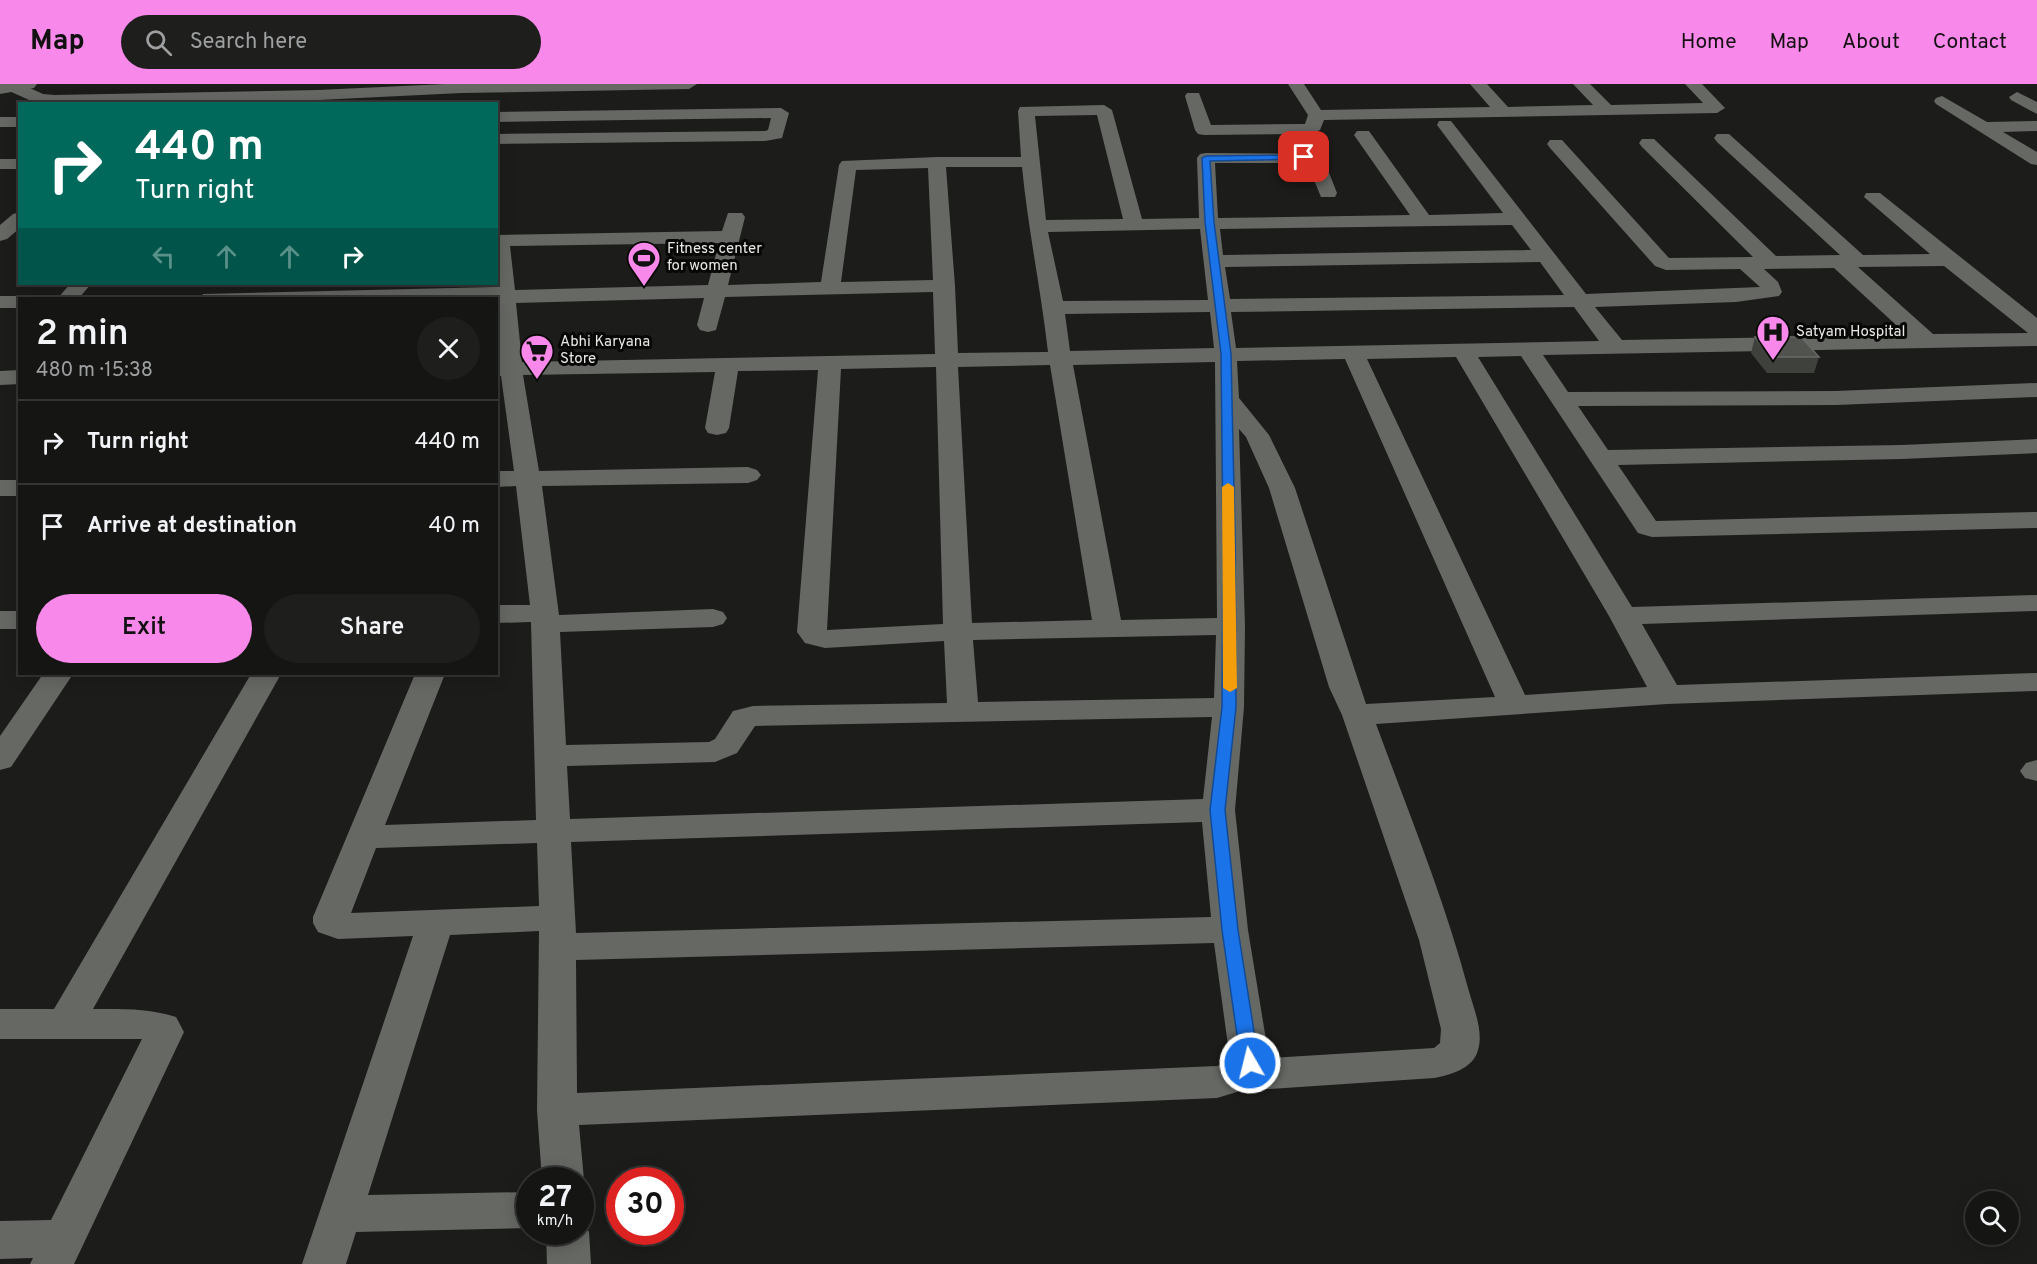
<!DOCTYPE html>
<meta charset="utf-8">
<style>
:root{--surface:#151614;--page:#1e1f1d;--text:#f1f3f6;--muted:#9d9fa0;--line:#343534;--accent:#f888ea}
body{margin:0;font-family:Overpass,sans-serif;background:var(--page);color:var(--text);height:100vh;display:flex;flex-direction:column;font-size:22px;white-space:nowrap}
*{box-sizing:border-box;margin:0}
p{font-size:20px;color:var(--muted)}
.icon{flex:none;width:33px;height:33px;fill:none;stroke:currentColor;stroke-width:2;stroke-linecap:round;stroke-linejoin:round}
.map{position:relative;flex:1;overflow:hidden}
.side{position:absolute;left:18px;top:213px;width:480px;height:378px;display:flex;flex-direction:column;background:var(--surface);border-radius:0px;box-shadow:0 3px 15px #0003,0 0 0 2px var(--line)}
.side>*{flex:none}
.top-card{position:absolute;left:18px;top:18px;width:480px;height:183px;border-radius:0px;box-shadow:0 3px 15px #0003,0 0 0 2px var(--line);background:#00695c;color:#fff;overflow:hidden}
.fabs{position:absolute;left:1965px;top:1107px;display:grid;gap:12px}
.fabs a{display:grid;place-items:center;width:54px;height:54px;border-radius:50%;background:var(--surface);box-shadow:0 3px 15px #0003,0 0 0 2px var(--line);font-size:30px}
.speed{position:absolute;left:516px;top:1083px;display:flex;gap:12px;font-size:30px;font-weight:700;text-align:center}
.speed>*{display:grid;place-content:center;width:78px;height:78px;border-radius:50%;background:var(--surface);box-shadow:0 3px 15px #0003,0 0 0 2px var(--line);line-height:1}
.speed small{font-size:15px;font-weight:400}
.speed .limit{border:9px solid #d22;background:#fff;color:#111}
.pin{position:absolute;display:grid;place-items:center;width:51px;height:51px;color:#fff;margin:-26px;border-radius:12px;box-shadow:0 3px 9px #0006}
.me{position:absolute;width:66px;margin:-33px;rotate:352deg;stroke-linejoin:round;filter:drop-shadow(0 0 4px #0008)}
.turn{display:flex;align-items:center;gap:21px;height:126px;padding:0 18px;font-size:27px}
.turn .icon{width:78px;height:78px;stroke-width:2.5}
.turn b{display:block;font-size:42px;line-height:51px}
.lanes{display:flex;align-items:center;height:57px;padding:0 18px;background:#0003;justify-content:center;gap:30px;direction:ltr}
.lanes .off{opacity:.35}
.round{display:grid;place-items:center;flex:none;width:63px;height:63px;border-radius:32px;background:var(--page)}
.summary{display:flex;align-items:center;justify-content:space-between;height:102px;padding:0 18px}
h1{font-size:36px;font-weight:600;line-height:45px}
.primary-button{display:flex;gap:12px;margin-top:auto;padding:12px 18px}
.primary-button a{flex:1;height:69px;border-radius:36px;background:var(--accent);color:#111;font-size:24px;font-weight:600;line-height:69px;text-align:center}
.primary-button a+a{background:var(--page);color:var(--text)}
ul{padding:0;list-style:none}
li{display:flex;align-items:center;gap:18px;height:84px;padding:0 18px;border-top:2px solid var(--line)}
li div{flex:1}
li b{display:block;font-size:22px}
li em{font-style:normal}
header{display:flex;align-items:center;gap:36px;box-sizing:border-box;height:84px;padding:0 30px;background:var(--accent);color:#111}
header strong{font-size:28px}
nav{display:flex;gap:33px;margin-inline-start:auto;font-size:21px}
.search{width:420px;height:54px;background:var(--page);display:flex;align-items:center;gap:15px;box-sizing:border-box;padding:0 21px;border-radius:33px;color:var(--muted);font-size:22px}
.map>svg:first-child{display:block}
</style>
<header>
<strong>Map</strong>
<div class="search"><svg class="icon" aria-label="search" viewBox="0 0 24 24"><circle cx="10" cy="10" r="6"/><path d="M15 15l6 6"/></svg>Search here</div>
<nav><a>Home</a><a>Map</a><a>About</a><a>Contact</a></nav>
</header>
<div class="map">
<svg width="2037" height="1180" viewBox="0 0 2037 1180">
<rect width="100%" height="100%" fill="#1c1d1a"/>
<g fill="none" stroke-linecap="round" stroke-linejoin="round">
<path fill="#666864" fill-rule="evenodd" d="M 7,0 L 24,0 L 23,1 L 43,10 L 54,11 L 318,6 L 445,0 L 697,0 L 689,5 L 462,9 L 318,16 L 128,20 L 38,20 L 7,6 L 5,3 Z
M 1288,0 L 1304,0 L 1321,26 L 1490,23 L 1470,0 L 1487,0 L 1508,23 L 1593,21 L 1573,0 L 1590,0 L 1611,21 L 1703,19 L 1685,0 L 1702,0 L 1725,24 L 1717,29 L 1324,36 L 1320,46 L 1309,50 L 1204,51 L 1198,50 L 1195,46 L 1185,12 L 1187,9 L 1199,9 L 1211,41 L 1305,40 L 1308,31 Z
M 2017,8 L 2037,18 L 2037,30 L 2011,16 L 2009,13 Z
M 1942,12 L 1987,38 L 2037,37 L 2037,47 L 2003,48 L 2037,68 L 2037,81 L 2031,80 L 1936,20 L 1934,17 L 1936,14 Z
M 1104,21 L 1112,26 L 1142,135 L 1199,134 L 1197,74 L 1200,70 L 1206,69 L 1317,70 L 1324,76 L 1337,109 L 1335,113 L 1321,113 L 1307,79 L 1215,79 L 1218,134 L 1410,131 L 1354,51 L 1357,47 L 1369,47 L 1429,131 L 1503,129 L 1437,41 L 1439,37 L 1451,37 L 1586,210 L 1760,203 L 1740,185 L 1666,186 L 1655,182 L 1550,64 L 1547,60 L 1550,56 L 1562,56 L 1669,174 L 1753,173 L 1642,63 L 1639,59 L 1642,55 L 1654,55 L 1776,172 L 1840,171 L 1717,58 L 1714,54 L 1717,50 L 1729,50 L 1863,171 L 1930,170 L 1864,113 L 1866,109 L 1880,109 L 2037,234 L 2037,262 L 1543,271 L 1568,308 L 1836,307 L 2037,299 L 2037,313 L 1836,321 L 1578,322 L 1608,366 L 1902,361 L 2037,355 L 2037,369 L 1902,375 L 1618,381 L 1656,437 L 2037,428 L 2037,444 L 1652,453 L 1638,449 L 1634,443 L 1521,272 L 1478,273 L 1632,523 L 2037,511 L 2037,527 L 1642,540 L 1677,601 L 2037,589 L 2037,607 L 1667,620 L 1376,640 C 1408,727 1444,814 1468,904 C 1473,923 1484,947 1478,966 C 1473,985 1450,991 1434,994 L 1240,1007 L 1217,1014 L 579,1041 L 584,1096 L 580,1103 L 580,1096 L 542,1096 L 537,1026 L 539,847 L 450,851 L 368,1111 L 530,1108 L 530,1144 L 356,1148 L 346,1180 L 302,1180 L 413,852 L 338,855 L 318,848 L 313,839 L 313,833 L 415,590 L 445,590 L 385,741 L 536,736 L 531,538 L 496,539 L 496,521 L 530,521 L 516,402 L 496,403 L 496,387 L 514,387 L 501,292 L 496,292 L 496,278 L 499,278 L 496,214 L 200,214 L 203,210 L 494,203 L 493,200 L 496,200 L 496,151 L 722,147 L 728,129 L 742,129 L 745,133 L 728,201 L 821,198 L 839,81 L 842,77 L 937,73 L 1021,73 L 1018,27 L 1020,23 ZM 1097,31 L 1123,135 L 1046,136 L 1035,32 ZM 946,83 L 1022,83 C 1028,145 1041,206 1048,268 L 958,269 L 955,202 ZM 928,84 L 933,196 L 841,198 L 856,86 ZM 1512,141 L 1531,166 L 1223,171 L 1220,145 ZM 1200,145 L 1208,216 L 1063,217 L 1048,148 ZM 719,159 L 708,201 L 515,206 L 510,162 ZM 1540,178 L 1564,211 L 1230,215 L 1225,183 ZM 1944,182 L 2028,249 L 1933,250 L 1858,183 ZM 1834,184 L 1907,251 L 1622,256 L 1595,223 L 1736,218 L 1779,212 L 1782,208 L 1778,198 L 1764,185 ZM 933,208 L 935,270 L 522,278 L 516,219 L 704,214 L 697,241 L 700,246 L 708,248 L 716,246 L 725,213 ZM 1574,223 L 1599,257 L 1236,264 L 1231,228 ZM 1210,228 L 1214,264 L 1070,267 L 1065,230 ZM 1456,273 L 1609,532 L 1647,603 L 1525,611 L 1367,275 ZM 1345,275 L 1495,613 L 1366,620 L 1295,404 L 1269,351 L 1239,314 L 1237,277 ZM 1215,278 L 1217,534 L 1121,536 L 1073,281 ZM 1050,281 L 1092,536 L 972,539 L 958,283 ZM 936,283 L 943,540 L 827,546 L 841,285 ZM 818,286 L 797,548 L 805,559 L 825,564 L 944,557 L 947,619 L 753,622 L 733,627 L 715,655 L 709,658 L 566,661 L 560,548 L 713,543 L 723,540 L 727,534 L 723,528 L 713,525 L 559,531 L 542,402 L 748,399 L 757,396 L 761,391 L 757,386 L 748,383 L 539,387 L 523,291 L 715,288 L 705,344 L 708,349 L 717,351 L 726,349 L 729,344 L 738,287 ZM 1239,345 L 1246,353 L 1269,404 L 1329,603 L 1342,631 L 1419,856 L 1441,945 L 1440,959 L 1434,964 L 1269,974 L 1248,846 L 1235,726 L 1244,623 L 1245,542 ZM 1216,551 L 1214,614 L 978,618 L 973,556 ZM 1212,633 L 1203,715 L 570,735 L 567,682 L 715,678 L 737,669 L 755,642 ZM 1202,738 L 1211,833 L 576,849 L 571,758 ZM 537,759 L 539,822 L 351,829 L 376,764 ZM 1214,859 L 1230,976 L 1217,982 L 577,1009 L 576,876 Z
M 781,24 L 789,29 L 782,54 L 765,57 L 496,60 L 496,50 L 765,47 L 768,46 L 771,34 L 496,38 L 496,28 Z
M 0,33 L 20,33 L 20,43 L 0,43 Z
M 0,75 L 20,75 L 20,85 L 0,85 Z
M 20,128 L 20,144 L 7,155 L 0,157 L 0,141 L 13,130 Z
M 70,200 L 91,200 L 79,214 L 58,214 Z
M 0,212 L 20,212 L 28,214 L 20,214 L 20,224 L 0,224 Z
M 20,286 L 20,300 L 0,301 L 0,287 Z
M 0,396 L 20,396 L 20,412 L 0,412 Z
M 0,527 L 20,527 L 20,545 L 0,545 Z
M 43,590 L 73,590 L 11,683 L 0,686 L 0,652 Z
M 251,590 L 281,590 L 93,925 C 121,925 148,924 176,933 L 184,948 L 74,1180 L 30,1180 L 33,1174 L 0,1175 L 0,1137 L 51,1136 L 142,955 L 0,955 L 0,925 L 54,925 Z
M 2037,676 L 2037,697 L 2025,694 L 2020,687 L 2026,679 Z
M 580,1134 L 589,1148 L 591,1180 L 547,1180 L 546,1148 L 580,1148 Z"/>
<path fill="#666864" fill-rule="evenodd" d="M 0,0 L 37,0 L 34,4 L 0,10 Z"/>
</g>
<path fill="#3f413d" d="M 1755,253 L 1819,273 L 1814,289 L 1767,289 L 1751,269 Z"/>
<path fill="#51534f" stroke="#686a67" stroke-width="1.5" d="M 1755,253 L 1801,253 L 1819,273 L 1771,273 Z"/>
<path fill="#1a73e8" stroke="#114b97" stroke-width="1.5" d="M 1304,71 L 1307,71 L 1307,75 L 1210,77 L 1214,138 L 1231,270 L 1235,452 L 1236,623 L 1225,726 L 1238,846 L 1259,979 L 1256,984 L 1250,986 L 1243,984 L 1241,979 L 1222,846 L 1210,726 L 1222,623 L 1223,452 L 1221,270 L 1205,138 L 1202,74 L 1206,72 Z"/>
<path fill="#f59e0b" d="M 1228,399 L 1234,403 L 1237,604 L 1230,608 L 1223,604 L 1222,403 Z"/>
<defs>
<symbol id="stadium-pin" viewBox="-11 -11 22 30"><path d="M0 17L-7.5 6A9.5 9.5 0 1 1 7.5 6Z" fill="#f888ea" stroke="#070706"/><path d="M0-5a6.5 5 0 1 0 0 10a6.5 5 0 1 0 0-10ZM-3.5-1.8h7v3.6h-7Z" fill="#111"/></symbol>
<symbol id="hospital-pin" viewBox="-11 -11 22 30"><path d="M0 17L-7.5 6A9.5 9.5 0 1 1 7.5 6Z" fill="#f888ea" stroke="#070706"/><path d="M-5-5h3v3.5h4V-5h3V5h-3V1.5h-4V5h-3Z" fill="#111"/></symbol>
<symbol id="supermarket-pin" viewBox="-11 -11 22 30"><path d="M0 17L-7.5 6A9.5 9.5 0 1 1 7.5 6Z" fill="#f888ea" stroke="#070706"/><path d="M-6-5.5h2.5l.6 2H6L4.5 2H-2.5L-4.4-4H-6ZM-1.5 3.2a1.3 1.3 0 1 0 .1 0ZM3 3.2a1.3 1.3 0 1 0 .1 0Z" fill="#111"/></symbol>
</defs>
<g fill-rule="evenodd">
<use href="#stadium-pin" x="625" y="155" width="38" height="52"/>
<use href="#hospital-pin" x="1754" y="229" width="38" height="52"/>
<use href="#supermarket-pin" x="518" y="248" width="38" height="52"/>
</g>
<g text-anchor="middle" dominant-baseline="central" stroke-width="6" stroke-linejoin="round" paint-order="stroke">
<g font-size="15" fill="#e7e9e7" stroke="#070706" text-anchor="start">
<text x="667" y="165">Fitness center<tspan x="667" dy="17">for women</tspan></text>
<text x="1796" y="248">Satyam Hospital</text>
<text x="560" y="258">Abhi Karyana<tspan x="560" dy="17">Store</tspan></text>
</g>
</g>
</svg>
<div class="fabs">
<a><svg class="icon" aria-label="search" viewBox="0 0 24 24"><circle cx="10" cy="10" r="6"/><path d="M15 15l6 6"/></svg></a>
</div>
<div class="speed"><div>27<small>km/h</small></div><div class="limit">30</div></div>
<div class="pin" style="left:1304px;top:73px;background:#d93025"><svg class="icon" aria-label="arrive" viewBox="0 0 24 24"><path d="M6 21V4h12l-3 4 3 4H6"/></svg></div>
<svg class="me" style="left:1250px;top:979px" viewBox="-20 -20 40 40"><circle r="17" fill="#1a73e8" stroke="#fff" stroke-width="3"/><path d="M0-11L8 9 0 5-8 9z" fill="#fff"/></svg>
<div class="top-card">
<div class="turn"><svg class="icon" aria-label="right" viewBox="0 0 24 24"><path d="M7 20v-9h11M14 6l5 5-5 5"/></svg><div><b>440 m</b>Turn right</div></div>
<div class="lanes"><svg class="icon off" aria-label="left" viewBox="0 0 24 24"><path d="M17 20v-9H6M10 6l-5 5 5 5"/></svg><svg class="icon off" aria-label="ahead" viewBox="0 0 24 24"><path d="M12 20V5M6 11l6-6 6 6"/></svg><svg class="icon off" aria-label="ahead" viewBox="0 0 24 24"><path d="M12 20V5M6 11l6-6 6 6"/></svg><svg class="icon" aria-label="right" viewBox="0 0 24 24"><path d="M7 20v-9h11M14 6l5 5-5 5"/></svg></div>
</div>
<section class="side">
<div class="summary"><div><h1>2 min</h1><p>480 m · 15:38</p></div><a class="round"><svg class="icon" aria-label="close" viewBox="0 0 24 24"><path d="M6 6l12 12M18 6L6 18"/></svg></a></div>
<ul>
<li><svg class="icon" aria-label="right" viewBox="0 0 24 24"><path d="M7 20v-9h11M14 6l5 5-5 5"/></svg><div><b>Turn right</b></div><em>440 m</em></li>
<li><svg class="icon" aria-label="arrive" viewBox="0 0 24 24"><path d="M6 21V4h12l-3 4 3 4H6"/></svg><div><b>Arrive at destination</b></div><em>40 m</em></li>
</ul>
<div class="primary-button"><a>Exit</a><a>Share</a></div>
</section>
</div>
